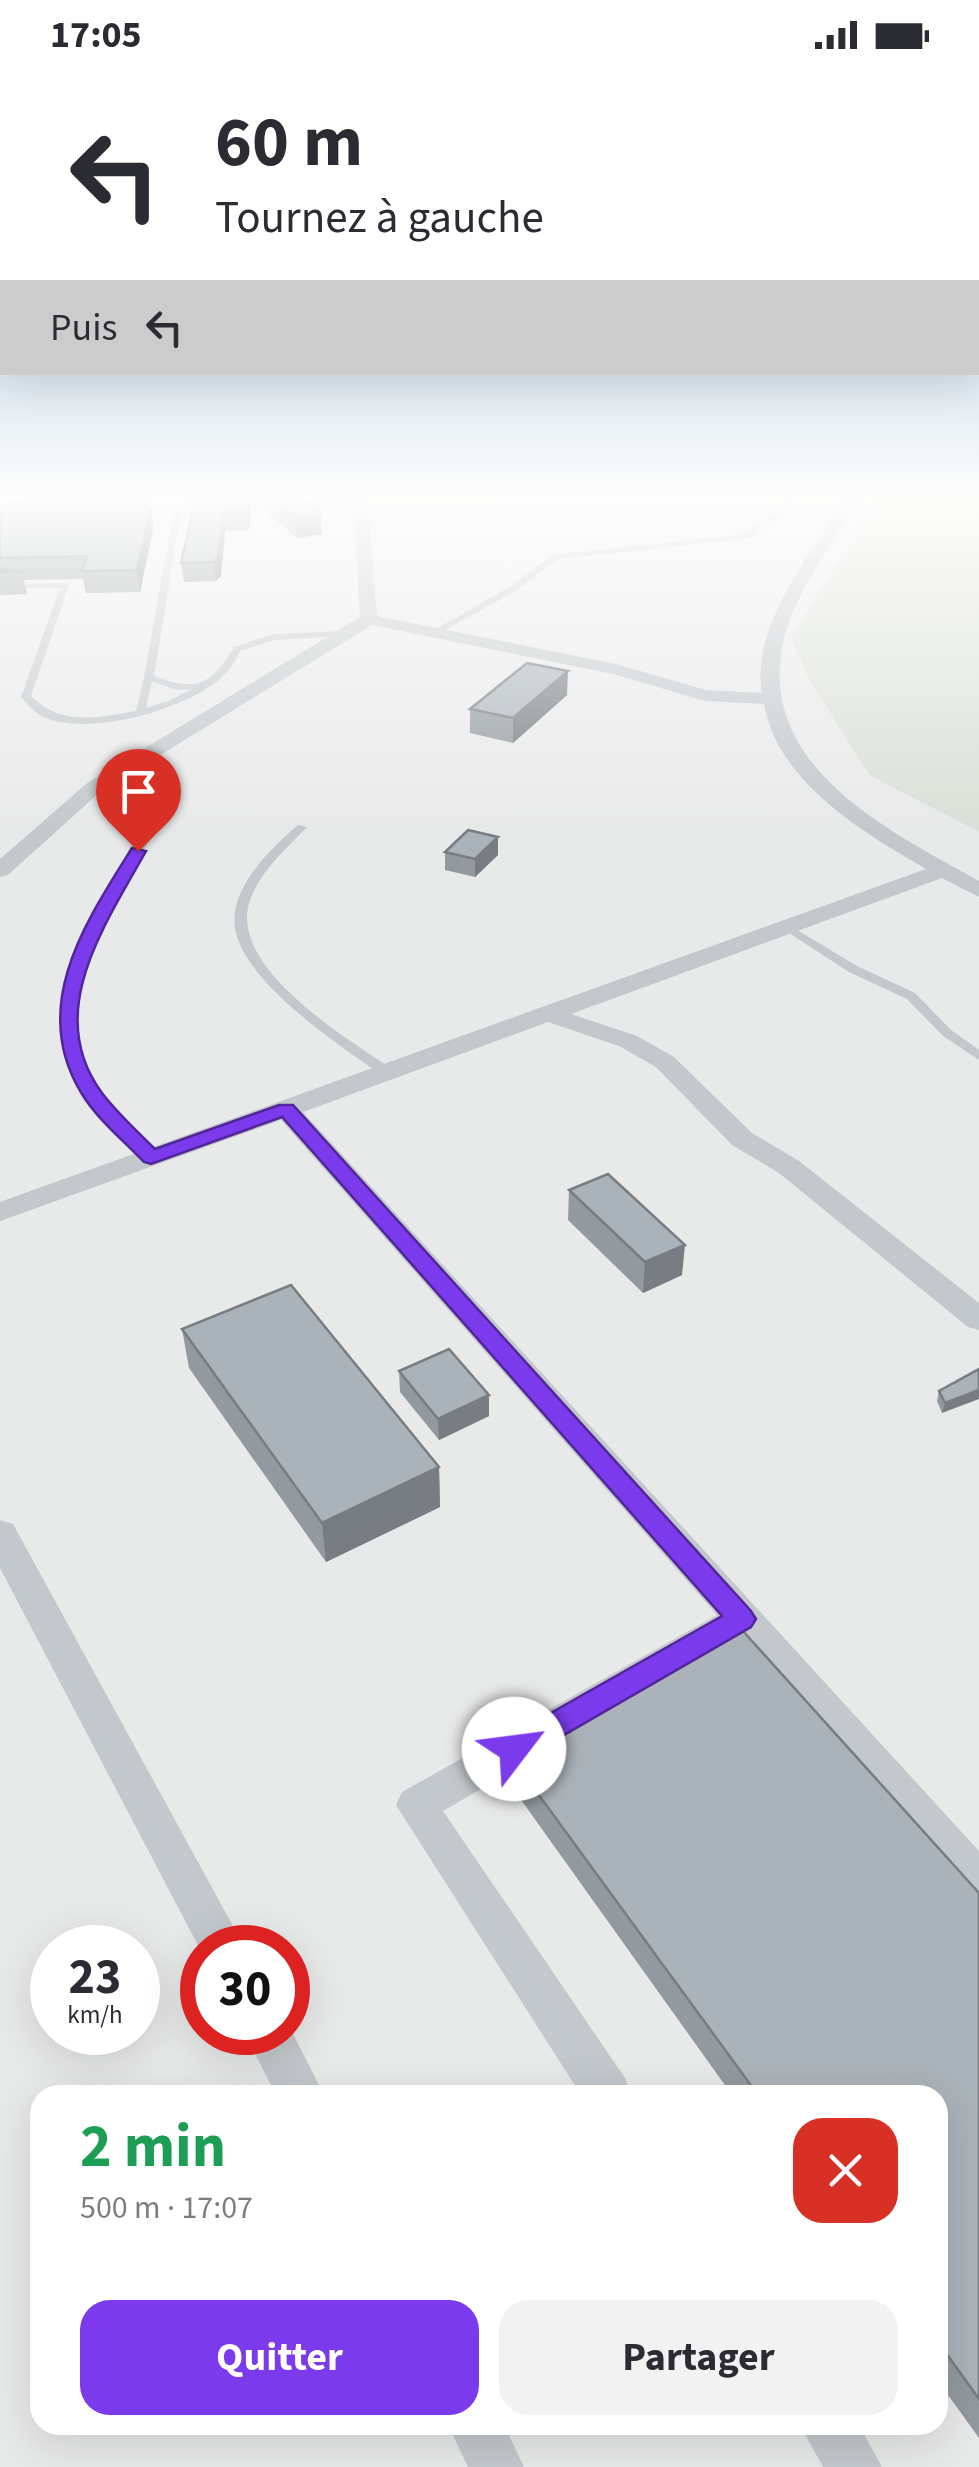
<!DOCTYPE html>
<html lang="fr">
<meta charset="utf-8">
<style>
:root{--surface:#fff;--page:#f2f2f3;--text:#2b2b33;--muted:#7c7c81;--accent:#7c3aed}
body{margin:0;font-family:"Source Sans 3",sans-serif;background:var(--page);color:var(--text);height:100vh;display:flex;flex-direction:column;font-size:38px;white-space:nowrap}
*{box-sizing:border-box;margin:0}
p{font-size:32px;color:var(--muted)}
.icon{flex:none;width:55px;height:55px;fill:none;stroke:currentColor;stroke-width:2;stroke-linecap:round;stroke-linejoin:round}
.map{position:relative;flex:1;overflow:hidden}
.sheet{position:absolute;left:30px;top:2015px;width:918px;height:350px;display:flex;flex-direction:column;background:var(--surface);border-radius:30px;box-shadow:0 10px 40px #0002}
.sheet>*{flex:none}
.guide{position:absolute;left:0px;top:0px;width:980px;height:305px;box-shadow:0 10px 40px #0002;background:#fff;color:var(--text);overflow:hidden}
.speed{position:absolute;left:30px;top:1855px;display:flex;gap:20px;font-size:50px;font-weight:700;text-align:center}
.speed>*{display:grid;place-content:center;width:130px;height:130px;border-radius:50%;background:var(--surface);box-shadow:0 10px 40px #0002;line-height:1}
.speed small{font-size:25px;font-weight:400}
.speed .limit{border:15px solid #d22;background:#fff;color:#111}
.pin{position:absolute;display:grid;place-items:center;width:85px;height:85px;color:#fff;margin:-102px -42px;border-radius:50% 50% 50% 0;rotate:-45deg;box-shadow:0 0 10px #0007}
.pin .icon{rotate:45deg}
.me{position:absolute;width:110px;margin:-55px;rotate:60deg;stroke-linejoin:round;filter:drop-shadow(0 0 8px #0008)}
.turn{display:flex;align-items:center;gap:35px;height:210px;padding:0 50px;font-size:45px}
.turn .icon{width:130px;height:130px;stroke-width:2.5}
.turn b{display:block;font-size:70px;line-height:85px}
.then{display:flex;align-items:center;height:95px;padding:0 50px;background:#0003;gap:20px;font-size:38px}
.round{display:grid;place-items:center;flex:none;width:105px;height:105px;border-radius:30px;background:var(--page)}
.overview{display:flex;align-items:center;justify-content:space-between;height:170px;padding:0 50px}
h1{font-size:60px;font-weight:700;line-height:75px;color:#1e9e55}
.cta{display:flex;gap:20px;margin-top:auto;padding:20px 50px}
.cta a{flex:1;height:115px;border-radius:30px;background:var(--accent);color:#fff;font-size:40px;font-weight:700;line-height:115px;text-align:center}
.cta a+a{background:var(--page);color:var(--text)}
.status{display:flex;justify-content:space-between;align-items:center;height:70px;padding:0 50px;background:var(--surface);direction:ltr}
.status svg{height:28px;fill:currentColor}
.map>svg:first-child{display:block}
</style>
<div class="status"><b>17:05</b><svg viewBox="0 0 49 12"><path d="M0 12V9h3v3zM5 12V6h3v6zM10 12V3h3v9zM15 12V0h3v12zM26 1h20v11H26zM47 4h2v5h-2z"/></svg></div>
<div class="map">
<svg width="979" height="2397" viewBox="0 0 979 2397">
<rect width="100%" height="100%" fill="#fafaf8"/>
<path fill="#e8e9e9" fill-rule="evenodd" d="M 0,424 L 879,424 L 791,568 L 869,705 L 979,762 L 979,2397 L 0,2397 ZM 52,1878 L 138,1878 L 138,1962 L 52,1962 ZM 202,1878 L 288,1878 L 288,1962 L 202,1962 ZM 40,2025 L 938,2025 L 938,2355 L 40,2355 Z"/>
<path fill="#dadfd7" d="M 879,424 L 979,424 L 979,762 L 869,705 L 809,609 L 791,568 Z"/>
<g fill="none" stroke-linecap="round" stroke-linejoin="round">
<path fill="#c3c8cc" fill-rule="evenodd" d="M 788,424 L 795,424 L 786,443 L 750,468 L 558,489 L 517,520 L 438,564 L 431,562 L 511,516 L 553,485 L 745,464 L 780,440 Z
M 361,429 L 364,433 L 234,436 L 230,434 L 234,432 Z
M 211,432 L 214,436 L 182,437 L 154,606 C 197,622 210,616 234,577 L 273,564 L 344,561 L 348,564 L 347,566 L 274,570 L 240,581 C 237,587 233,596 228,601 C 197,638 81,671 38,644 C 32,640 26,632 21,627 L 60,518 L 0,518 L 0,514 L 65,513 L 69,515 L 31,626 C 61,656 97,648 136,641 L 144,607 L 175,435 ZM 152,611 L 176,620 L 192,619 L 168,631 L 146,638 Z
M 298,755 L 307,757 C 286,779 261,800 250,830 C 227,897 345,967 392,999 L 394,1002 L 392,1005 L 382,1005 C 339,975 244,913 235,858 C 229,818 271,778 298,755 Z
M 141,768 L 150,770 C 102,841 40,940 98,1023 C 113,1046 136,1065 156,1084 L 158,1087 L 151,1091 L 146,1090 C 124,1069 100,1048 83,1022 C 29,936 91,840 141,768 Z
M 787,854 L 857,896 L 915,923 L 951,960 L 979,980 L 979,990 L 943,966 L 907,929 L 849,902 L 783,859 L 783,855 Z"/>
<path fill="#c3c8cc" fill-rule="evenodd" d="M 353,424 L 367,424 L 377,546 L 616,594 L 706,620 L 762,623 C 750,553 815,480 848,424 L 862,424 C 837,469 799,515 785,565 C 751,694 886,759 979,811 L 979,827 L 942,808 L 571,944 L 637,966 L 674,987 L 752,1063 L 799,1091 L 979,1233 L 979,1260 L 968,1257 L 779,1103 L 732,1075 L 656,997 L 619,976 L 548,952 L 303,1042 L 979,1781 L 979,1832 L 964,1826 L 738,1570 L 443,1741 L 625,2008 L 631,2025 L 581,2025 L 396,1735 L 402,1722 L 717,1545 L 281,1050 L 0,1151 L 0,1132 L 926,799 C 863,762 778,713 764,634 L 705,631 L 613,604 L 372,555 L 100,722 L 8,805 L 0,807 L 0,789 L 86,714 L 360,547 Z
M 0,1450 L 13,1454 L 245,1878 L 202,1878 L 202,1883 L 0,1498 Z
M 288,1954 L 324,2025 L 276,2025 L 244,1962 L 288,1962 Z
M 448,2355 L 504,2355 L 524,2397 L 468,2397 Z
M 800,2355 L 859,2355 L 882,2397 L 823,2397 Z"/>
</g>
<path fill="#929a9f" d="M 186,424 L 312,424 L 312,426 L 300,427 L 322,464 L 297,468 L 263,439 L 262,427 L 250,427 L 251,439 L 249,460 L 225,461 L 221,506 L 216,511 L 184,512 L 181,493 L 196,428 L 187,428 Z
M 144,435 L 151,438 L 153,459 L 140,522 L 86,523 L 83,509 L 24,510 L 27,524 L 0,525 L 0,437 Z
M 567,625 L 513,673 L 470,663 L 470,639 Z
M 445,782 L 498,785 L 475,807 L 445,800 Z
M 569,1120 L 682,1205 L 643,1223 L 568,1150 Z
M 182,1259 L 439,1397 L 440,1437 L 326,1492 L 189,1298 Z
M 979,1299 L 942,1343 L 937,1331 L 939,1321 Z
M 399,1301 L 489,1346 L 439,1370 L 400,1322 Z
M 514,1691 L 979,1823 L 979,2368 L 938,2311 L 938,2025 L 732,2025 L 514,1720 Z"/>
<path fill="#777d82" d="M 138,424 L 146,424 L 139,453 L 137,432 Z
M 250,424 L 251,439 L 249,460 L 247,441 Z
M 151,438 L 153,459 L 140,522 L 137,500 Z
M 223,442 L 225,461 L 221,506 L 216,511 L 214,492 Z
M 320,443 L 322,464 L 297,468 L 295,447 Z
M 568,601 L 567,625 L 513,673 L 513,648 Z
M 498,767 L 498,785 L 475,807 L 475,789 Z
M 685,1175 L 682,1205 L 643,1223 L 645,1192 Z
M 979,1320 L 979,1329 L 942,1343 L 945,1333 Z
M 489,1325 L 489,1346 L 439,1370 L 438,1349 Z
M 439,1397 L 440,1437 L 326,1492 L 322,1453 Z"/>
<path fill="#aab3b9" stroke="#777d82" stroke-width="2.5" d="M 43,424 L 138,424 L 137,432 L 151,438 L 137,500 L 82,501 L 87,486 L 0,488 L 0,437 Z
M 197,424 L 249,424 L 247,441 L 223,442 L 218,486 L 214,492 L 181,493 Z
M 268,424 L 298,424 L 320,443 L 295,447 Z
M 0,499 L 23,502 L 0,502 Z
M 527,593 L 568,601 L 513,648 L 470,639 Z
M 468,760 L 498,767 L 475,789 L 445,782 Z
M 608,1104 L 685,1175 L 645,1192 L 569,1120 Z
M 291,1215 L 439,1397 L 322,1453 L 182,1259 Z
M 449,1279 L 489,1325 L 438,1349 L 399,1301 Z
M 979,1299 L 979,1320 L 945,1333 L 939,1321 Z
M 742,1560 L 979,1823 L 979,2329 L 938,2272 L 938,2025 L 758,2025 L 514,1691 Z"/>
<linearGradient id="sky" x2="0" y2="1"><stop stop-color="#96bcdc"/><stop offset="0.56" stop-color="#fdfdfc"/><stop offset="1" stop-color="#fdfdfc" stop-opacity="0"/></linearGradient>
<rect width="979" height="760" fill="url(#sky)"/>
<path fill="#7c3aed" stroke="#51269a" stroke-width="2.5" d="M 132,778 L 146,781 C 106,854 42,942 102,1023 C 117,1043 137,1061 155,1079 L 279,1035 L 293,1035 L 751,1541 L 756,1549 L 751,1557 L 524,1688 L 514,1692 L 503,1688 L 498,1679 L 503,1670 L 722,1546 L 282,1047 L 151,1094 L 144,1092 C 124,1071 97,1049 82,1024 C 28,937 85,853 132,778 Z"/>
</svg>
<div class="speed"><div>23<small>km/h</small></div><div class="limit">30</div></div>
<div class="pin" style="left:138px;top:781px;background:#d93025"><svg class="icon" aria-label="arrive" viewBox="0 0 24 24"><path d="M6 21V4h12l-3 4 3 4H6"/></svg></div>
<svg class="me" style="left:514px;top:1679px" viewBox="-20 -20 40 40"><circle r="19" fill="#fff"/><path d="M0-13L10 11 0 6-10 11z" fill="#7c3aed"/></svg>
<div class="guide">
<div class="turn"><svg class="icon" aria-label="left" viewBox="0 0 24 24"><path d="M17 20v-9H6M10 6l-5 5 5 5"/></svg><div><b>60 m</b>Tournez à gauche</div></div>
<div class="then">Puis<svg class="icon" aria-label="left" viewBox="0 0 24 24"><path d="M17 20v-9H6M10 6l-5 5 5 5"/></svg></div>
</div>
<section class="sheet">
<div class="overview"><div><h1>2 min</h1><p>500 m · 17:07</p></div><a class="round" style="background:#d93025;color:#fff"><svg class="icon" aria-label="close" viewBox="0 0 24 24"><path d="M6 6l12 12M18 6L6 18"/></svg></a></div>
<div class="cta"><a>Quitter</a><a>Partager</a></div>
</section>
</div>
